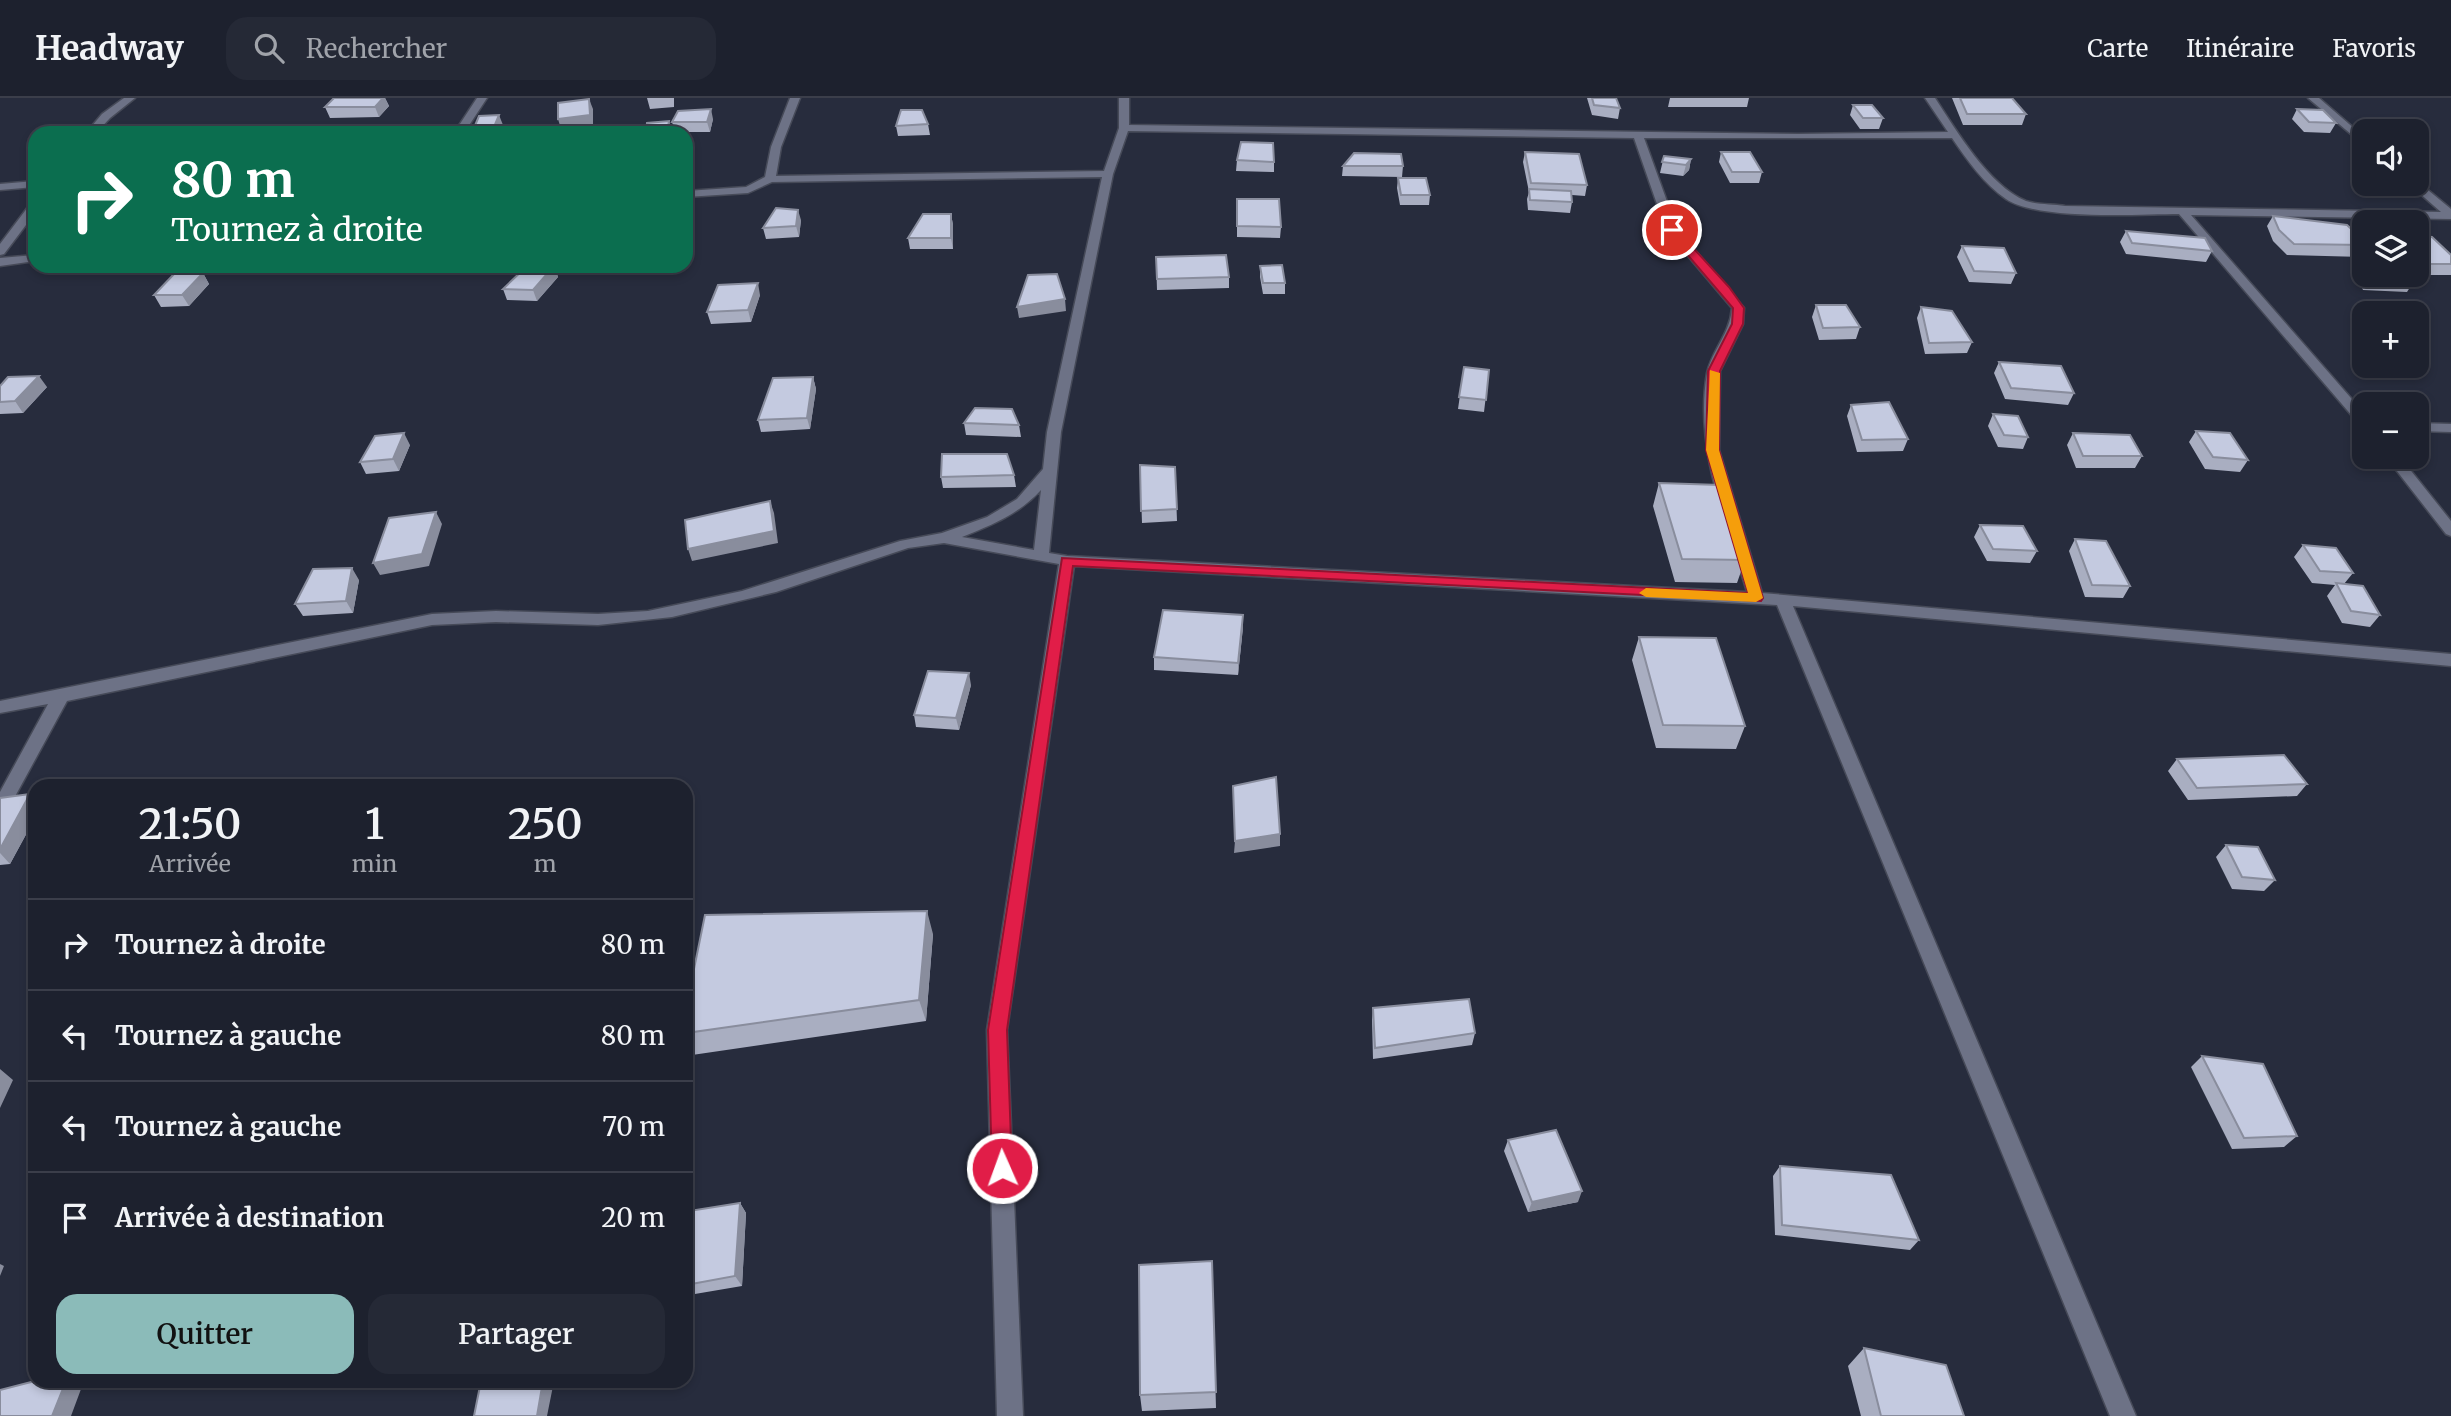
<!DOCTYPE html>
<html lang="fr">
<meta charset="utf-8">
<style>
:root{--surface:#1d212e;--page:#252936;--text:#f1f3f6;--muted:#a0a3aa;--line:#3b3e4a;--accent:#8bbbb9}
body{margin:0;font-family:Merriweather,serif;background:var(--page);color:var(--text);height:100vh;display:flex;flex-direction:column;font-size:26px;white-space:nowrap}
*{box-sizing:border-box;margin:0}
p{font-size:23px;color:var(--muted)}
.icon{flex:none;width:38px;height:38px;fill:none;stroke:currentColor;stroke-width:2;stroke-linecap:round;stroke-linejoin:round}
.map{position:relative;flex:1;overflow:hidden}
.sheet{position:absolute;left:28px;top:681px;width:665px;height:609px;display:flex;flex-direction:column;background:var(--surface);border-radius:21px;box-shadow:0 4px 10px #0003,0 0 0 2px var(--line)}
.sheet>*{flex:none}
.top-card{position:absolute;left:28px;top:28px;width:665px;height:147px;border-radius:21px;box-shadow:0 4px 10px #0003,0 0 0 2px var(--line);background:#0b6e4f;color:#fff;overflow:hidden}
.controls{position:absolute;left:2352px;top:21px;display:grid;gap:14px}
.controls a{display:grid;place-items:center;width:77px;height:77px;border-radius:14px;background:var(--surface);box-shadow:0 4px 10px #0003,0 0 0 2px var(--line);font-size:35px}
.pin{position:absolute;display:grid;place-items:center;width:60px;height:60px;color:#fff;margin:-30px;border:4px solid #fff;border-radius:50%;box-shadow:0 2px 7px #0007}
.me{position:absolute;width:77px;margin:-38px;rotate:358deg;stroke-linejoin:round;filter:drop-shadow(0 0 5px #0008)}
.turn{display:flex;align-items:center;gap:24px;height:147px;padding:0 28px;font-size:32px}
.turn .icon{width:91px;height:91px;stroke-width:2.5}
.turn b{display:block;font-size:49px;line-height:60px}
.eta{display:flex;justify-content:space-evenly;align-items:center;height:119px;text-align:center}
.eta b{font-size:42px;font-weight:600;line-height:49px}
.action{display:flex;gap:14px;margin-top:auto;padding:14px 28px}
.action a{flex:1;height:80px;border-radius:21px;background:var(--accent);color:#111;font-size:28px;font-weight:600;line-height:80px;text-align:center}
.action a+a{background:var(--page);color:var(--text)}
ul{padding:0;list-style:none}
li{display:flex;align-items:center;gap:21px;height:91px;padding:0 28px;border-top:2px solid var(--line)}
li div{flex:1}
li b{display:block;font-size:26px}
li em{font-style:normal}
header{display:flex;align-items:center;gap:42px;box-sizing:border-box;height:98px;padding:0 35px;background:var(--surface);border-bottom:2px solid var(--line)}
header strong{font-size:33px}
nav{display:flex;gap:38px;margin-inline-start:auto;font-size:24px}
.search{width:490px;height:63px;background:var(--page);display:flex;align-items:center;gap:18px;box-sizing:border-box;padding:0 24px;border-radius:21px;color:var(--muted);font-size:26px}
.map>svg:first-child{display:block}
</style>
<header>
<strong>Headway</strong>
<div class="search"><svg class="icon" aria-label="search" viewBox="0 0 24 24"><circle cx="10" cy="10" r="6"/><path d="M15 15l6 6"/></svg>Rechercher</div>
<nav><a>Carte</a><a>Itinéraire</a><a>Favoris</a></nav>
</header>
<div class="map">
<svg width="2451" height="1318" viewBox="0 0 2451 1318">
<rect width="100%" height="100%" fill="#272c3d"/>
<g fill="none" stroke-linecap="round" stroke-linejoin="round">
<defs>
<path id="minor" d="M 124,0 L 135,0 L 110,20 L 96,35 L 86,35 L 102,16 Z
M 477,0 L 487,0 L 464,35 L 454,35 Z
M 790,0 L 800,0 L 781,49 L 776,78 L 1104,73 L 1119,30 L 1119,0 L 1129,0 L 1129,27 L 1798,36 L 1948,34 L 1925,0 L 1935,0 C 1956,32 1989,88 2026,103 C 2038,107 2053,106 2065,108 L 2441,114 L 2409,86 L 2417,86 L 2417,83 L 2451,111 L 2451,121 L 2191,117 L 2364,315 L 2364,327 L 2359,326 L 2179,116 C 2138,116 2039,123 2006,101 C 1984,86 1967,62 1952,40 L 1644,40 L 1677,131 L 1744,210 L 1743,226 L 1720,273 L 1719,352 L 1762,495 L 2451,556 L 2451,568 L 1793,508 L 2136,1318 L 2110,1318 L 1777,507 L 1074,468 L 1007,932 L 1023,1318 L 997,1318 L 987,932 L 1059,466 L 944,445 L 908,450 L 776,494 L 672,519 L 598,527 L 496,524 L 432,527 L 67,603 L 6,715 L 0,717 L 0,694 L 48,606 L 0,615 L 0,603 L 432,516 L 496,513 L 598,516 L 648,513 L 742,493 L 900,443 L 942,435 L 987,419 L 1017,401 L 1043,371 L 1047,334 L 1102,79 L 772,84 L 748,95 L 686,99 L 686,93 L 746,89 L 765,79 L 771,49 ZM 1128,33 L 1634,40 L 1666,132 L 1732,210 C 1730,236 1712,252 1707,275 C 1694,350 1726,423 1747,494 L 1067,458 L 1049,455 L 1061,334 L 1113,76 ZM 1041,392 L 1034,452 L 962,439 C 992,427 1019,416 1041,392 Z
M 2308,0 L 2319,0 L 2364,39 L 2364,47 Z
M 35,83 L 35,89 L 0,92 L 0,86 Z
M 35,104 L 35,115 L 4,156 L 0,157 L 0,146 L 31,105 Z
M 35,157 L 35,163 L 0,168 L 0,160 Z
M 2417,325 L 2451,326 L 2451,334 L 2417,333 Z
M 2386,359 L 2400,359 L 2451,423 L 2451,438 L 2446,436 Z"/>
</defs>
<use href="#minor" stroke="#464a58" stroke-width="3"/>
<use href="#minor" fill="#6d7286" fill-rule="evenodd"/>
</g>
<path fill="#a9aec1" d="M 334,0 L 385,0 L 389,8 L 379,19 L 330,20 L 325,9 Z
M 647,0 L 674,0 L 674,9 L 650,11 Z
M 1587,0 L 1616,0 L 1620,10 L 1618,21 L 1592,17 Z
M 1670,0 L 1749,0 L 1747,9 L 1668,9 Z
M 1952,0 L 2012,0 L 2026,16 L 2022,27 L 1963,27 Z
M 1853,7 L 1883,20 L 1879,31 L 1860,31 L 1850,17 Z
M 2297,11 L 2336,25 L 2330,35 L 2304,34 L 2292,21 Z
M 713,21 L 710,34 L 675,34 L 672,24 Z
M 928,26 L 930,37 L 898,38 L 896,28 Z
M 503,27 L 500,35 L 476,35 L 474,30 Z
M 1525,54 L 1587,87 L 1585,98 L 1572,97 L 1572,104 L 1570,115 L 1528,112 L 1527,101 L 1529,94 L 1523,64 Z
M 1721,54 L 1762,74 L 1759,85 L 1730,85 L 1719,64 Z
M 1664,58 L 1691,61 L 1689,72 L 1683,78 L 1660,75 Z
M 1237,62 L 1274,64 L 1274,74 L 1236,73 Z
M 1343,68 L 1403,68 L 1402,79 L 1342,78 Z
M 1398,80 L 1430,97 L 1429,107 L 1400,107 L 1397,90 Z
M 1237,101 L 1281,129 L 1280,140 L 1237,139 Z
M 951,116 L 953,127 L 953,151 L 910,151 L 908,140 Z
M 2273,118 L 2364,143 L 2364,156 L 2363,159 L 2287,157 L 2273,143 L 2267,128 Z
M 801,122 L 799,139 L 766,141 L 763,130 Z
M 2126,133 L 2212,153 L 2206,164 L 2126,156 L 2120,144 Z
M 2417,138 L 2451,157 L 2451,177 L 2412,177 L 2417,177 Z
M 1962,148 L 2016,175 L 2011,186 L 1969,184 L 1957,159 Z
M 1156,159 L 1229,179 L 1229,190 L 1157,192 Z
M 2363,166 L 2364,166 L 2364,177 L 2407,177 L 2414,183 L 2407,194 L 2363,192 L 2356,177 Z
M 554,168 L 558,179 L 537,203 L 507,202 L 503,191 Z
M 1260,168 L 1285,185 L 1285,196 L 1263,196 L 1260,179 Z
M 203,175 L 209,186 L 189,208 L 161,209 L 154,197 Z
M 760,197 L 751,224 L 711,226 L 707,214 Z
M 1816,207 L 1860,229 L 1856,241 L 1819,242 L 1812,219 Z
M 1921,209 L 1972,244 L 1967,255 L 1925,256 L 1917,220 Z
M 1999,264 L 2074,295 L 2068,307 L 2005,301 L 1994,275 Z
M 1464,269 L 1489,272 L 1484,314 L 1458,311 Z
M 813,279 L 816,291 L 810,331 L 761,334 L 758,322 Z
M 0,288 L 47,289 L 23,315 L 0,316 Z
M 1851,307 L 1908,341 L 1903,353 L 1857,354 L 1847,318 Z
M 1993,316 L 2028,339 L 2023,351 L 1998,349 L 1988,328 Z
M 964,325 L 1019,327 L 1021,339 L 966,337 Z
M 2196,333 L 2248,362 L 2240,374 L 2205,371 L 2189,344 Z
M 2073,335 L 2142,358 L 2135,370 L 2076,370 L 2067,347 Z
M 410,347 L 399,373 L 366,376 L 360,364 Z
M 1140,367 L 1175,369 L 1177,423 L 1142,425 Z
M 1014,377 L 1016,389 L 943,390 L 941,379 Z
M 1659,385 L 1745,462 L 1737,485 L 1675,484 L 1653,408 Z
M 1980,427 L 2037,453 L 2030,465 L 1987,463 L 1974,439 Z
M 2075,441 L 2130,488 L 2123,500 L 2085,499 L 2069,453 Z
M 2303,447 L 2353,475 L 2344,486 L 2380,517 L 2370,529 L 2342,525 L 2327,498 L 2335,487 L 2312,485 L 2294,459 Z
M 359,482 L 353,515 L 303,518 L 295,506 Z
M 1243,517 L 1243,529 L 1238,577 L 1154,572 L 1154,559 Z
M 1639,539 L 1745,628 L 1736,651 L 1656,650 L 1632,562 Z
M 971,587 L 959,632 L 916,629 L 914,617 Z
M 2177,661 L 2307,686 L 2297,698 L 2188,702 L 2168,673 Z
M 0,700 L 35,702 L 35,720 L 10,766 L 0,767 Z
M 2226,747 L 2275,782 L 2264,793 L 2232,791 L 2216,759 Z
M 933,836 L 926,923 L 692,957 L 686,945 L 686,910 Z
M 1373,910 L 1475,935 L 1472,947 L 1373,961 L 1372,922 Z
M 2202,958 L 2297,1038 L 2284,1049 L 2232,1051 L 2191,969 Z
M 1508,1042 L 1578,1104 L 1528,1114 L 1504,1053 Z
M 1780,1068 L 1919,1142 L 1910,1152 L 1775,1137 L 1773,1078 Z
M 740,1105 L 746,1115 L 742,1188 L 689,1197 L 686,1192 L 686,1150 Z
M 1212,1163 L 1216,1310 L 1142,1313 L 1140,1297 Z
M 1864,1250 L 1964,1318 L 1861,1318 L 1848,1268 Z"/>
<path fill="#898d9d" d="M 381,0 L 385,0 L 389,8 L 379,19 L 375,9 Z
M 589,1 L 593,11 L 593,27 L 561,31 L 558,21 Z
M 711,11 L 713,21 L 710,34 L 707,24 Z
M 499,17 L 503,27 L 500,35 L 497,35 L 494,29 Z
M 669,23 L 672,33 L 672,35 L 667,35 Z
M 1691,61 L 1689,72 L 1683,78 L 1686,67 Z
M 798,112 L 801,122 L 799,139 L 796,128 Z
M 951,116 L 953,127 L 953,151 L 951,140 Z
M 554,168 L 558,179 L 537,203 L 533,192 Z
M 203,175 L 209,186 L 189,208 L 182,197 Z
M 758,185 L 760,197 L 751,224 L 748,212 Z
M 1065,201 L 1066,213 L 1019,220 L 1017,209 Z
M 39,278 L 47,289 L 23,315 L 15,303 Z
M 813,279 L 816,291 L 810,331 L 807,320 Z
M 404,335 L 410,347 L 399,373 L 393,361 Z
M 770,403 L 774,415 L 778,445 L 692,463 L 688,451 Z
M 436,414 L 442,426 L 429,468 L 380,477 L 373,465 Z
M 352,470 L 359,482 L 353,515 L 346,503 Z
M 1243,517 L 1243,529 L 1238,577 L 1238,565 Z
M 969,575 L 971,587 L 959,632 L 956,620 Z
M 30,696 L 35,702 L 35,720 L 10,766 L 0,755 L 0,751 Z
M 1280,736 L 1280,748 L 1234,755 L 1235,743 Z
M 927,813 L 933,836 L 926,923 L 919,902 Z
M 0,971 L 13,982 L 0,1010 Z
M 1582,1093 L 1578,1104 L 1528,1114 L 1532,1104 Z
M 740,1105 L 746,1115 L 742,1188 L 735,1178 Z
M 0,1166 L 4,1168 L 0,1178 Z
M 66,1283 L 84,1283 L 71,1318 L 52,1318 Z
M 543,1283 L 554,1283 L 547,1318 L 537,1318 Z"/>
<path fill="#c4cae0" stroke="#898d9d" stroke-width="2" d="M 334,0 L 383,0 L 375,9 L 325,9 Z
M 1592,0 L 1616,0 L 1620,10 L 1594,7 Z
M 1960,0 L 2012,0 L 2026,16 L 1967,16 Z
M 589,1 L 590,17 L 558,21 L 558,5 Z
M 1853,7 L 1872,7 L 1883,20 L 1863,20 Z
M 711,11 L 707,24 L 672,24 L 678,13 Z
M 2297,11 L 2323,12 L 2336,25 L 2309,24 Z
M 901,12 L 922,12 L 928,26 L 896,28 Z
M 499,17 L 494,29 L 474,30 L 479,18 Z
M 669,23 L 667,35 L 646,35 L 647,25 Z
M 616,29 L 617,35 L 593,35 L 594,33 Z
M 1241,44 L 1273,45 L 1274,64 L 1237,62 Z
M 1525,54 L 1579,56 L 1587,87 L 1531,85 Z
M 1721,54 L 1750,54 L 1762,74 L 1732,74 Z
M 1354,55 L 1401,56 L 1403,68 L 1343,68 Z
M 1664,58 L 1691,61 L 1686,67 L 1662,64 Z
M 1398,80 L 1426,80 L 1430,97 L 1401,97 Z
M 1529,91 L 1571,93 L 1572,104 L 1530,102 Z
M 1237,101 L 1279,101 L 1281,129 L 1237,128 Z
M 776,110 L 798,112 L 796,128 L 763,130 Z
M 923,116 L 951,116 L 951,140 L 908,140 Z
M 2273,118 L 2347,127 L 2364,143 L 2364,147 L 2294,146 L 2279,132 Z
M 2126,133 L 2205,140 L 2212,153 L 2132,145 Z
M 2417,138 L 2432,139 L 2451,157 L 2451,166 L 2419,166 L 2417,163 Z
M 1962,148 L 2004,150 L 2016,175 L 1974,173 Z
M 1226,157 L 1229,179 L 1157,181 L 1156,159 Z
M 1282,167 L 1285,185 L 1263,185 L 1260,168 Z
M 527,168 L 554,168 L 533,192 L 503,191 Z
M 203,175 L 182,197 L 154,197 L 174,176 Z
M 1057,176 L 1065,201 L 1017,209 L 1028,177 Z
M 2368,177 L 2407,177 L 2414,183 L 2370,180 Z
M 758,185 L 748,212 L 707,214 L 718,187 Z
M 1816,207 L 1846,207 L 1860,229 L 1823,230 Z
M 1921,209 L 1952,213 L 1972,244 L 1929,245 Z
M 1999,264 L 2061,268 L 2074,295 L 2011,290 Z
M 1464,269 L 1489,272 L 1486,302 L 1459,299 Z
M 39,278 L 15,303 L 0,304 L 0,288 L 8,279 Z
M 813,279 L 807,320 L 758,322 L 773,280 Z
M 1889,304 L 1908,341 L 1862,342 L 1851,307 Z
M 975,310 L 1012,311 L 1019,327 L 964,325 Z
M 1993,316 L 2018,318 L 2028,339 L 2004,337 Z
M 2196,333 L 2230,335 L 2248,362 L 2213,359 Z
M 404,335 L 393,361 L 360,364 L 375,338 Z
M 2073,335 L 2130,337 L 2142,358 L 2083,358 Z
M 942,356 L 1007,356 L 1014,377 L 941,379 Z
M 1140,367 L 1175,369 L 1177,411 L 1141,413 Z
M 1659,385 L 1720,387 L 1745,462 L 1682,461 Z
M 770,403 L 774,433 L 688,451 L 685,422 Z
M 436,414 L 422,456 L 373,465 L 389,420 Z
M 1980,427 L 2023,428 L 2037,453 L 1993,451 Z
M 2075,441 L 2106,443 L 2130,488 L 2092,487 Z
M 2303,447 L 2336,450 L 2353,475 L 2320,473 Z
M 352,470 L 346,503 L 295,506 L 313,471 Z
M 2336,485 L 2363,488 L 2380,517 L 2351,513 Z
M 1163,512 L 1243,517 L 1238,565 L 1154,559 Z
M 1639,539 L 1716,540 L 1745,628 L 1663,627 Z
M 928,573 L 969,575 L 956,620 L 914,617 Z
M 2284,657 L 2307,686 L 2197,690 L 2177,661 Z
M 1276,679 L 1280,736 L 1235,743 L 1233,688 Z
M 30,696 L 0,751 L 0,700 Z
M 2226,747 L 2258,749 L 2275,782 L 2242,779 Z
M 927,813 L 919,902 L 686,935 L 686,910 L 705,817 Z
M 1469,901 L 1475,935 L 1375,950 L 1373,910 Z
M 2202,958 L 2263,966 L 2297,1038 L 2244,1040 Z
M 1556,1032 L 1582,1093 L 1532,1104 L 1508,1042 Z
M 1780,1068 L 1891,1077 L 1919,1142 L 1782,1127 Z
M 740,1105 L 735,1178 L 686,1187 L 686,1150 L 689,1113 Z
M 1212,1163 L 1216,1294 L 1140,1297 L 1139,1167 Z
M 1864,1250 L 1946,1267 L 1964,1318 L 1881,1318 Z
M 35,1283 L 66,1283 L 52,1318 L 0,1318 L 0,1292 Z
M 481,1283 L 543,1283 L 537,1318 L 474,1318 Z"/>
<path fill="#e11d48" stroke="#92132f" stroke-width="2" d="M 1668,130 L 1675,130 L 1729,189 L 1744,210 L 1743,226 L 1720,273 L 1719,352 L 1763,500 L 1761,503 L 1073,468 L 1007,932 L 1012,1070 L 1009,1077 L 1002,1079 L 995,1077 L 992,1070 L 988,932 L 1062,460 L 1748,495 L 1706,352 L 1708,273 L 1732,226 L 1733,210 L 1668,134 Z"/>
<path fill="#f59e0b" d="M 1710,272 L 1720,275 L 1719,352 L 1763,500 L 1756,504 L 1646,499 L 1639,495 L 1646,490 L 1748,495 L 1706,352 Z"/>
</svg>
<div class="controls">
<a><svg class="icon" aria-label="sound" viewBox="0 0 24 24"><path d="M4 9h4l5-4v14l-5-4H4zM17 9q2 3 0 6"/></svg></a>
<a><svg class="icon" aria-label="layers" viewBox="0 0 24 24"><path d="M12 4l9 5-9 5-9-5zM3 14l9 5 9-5"/></svg></a>
<a>+</a>
<a>−</a>
</div>
<div class="pin" style="left:1672px;top:132px;background:#d93025"><svg class="icon" aria-label="arrive" viewBox="0 0 24 24"><path d="M6 21V4h12l-3 4 3 4H6"/></svg></div>
<svg class="me" style="left:1002px;top:1070px" viewBox="-20 -20 40 40"><circle r="17" fill="#e11d48" stroke="#fff" stroke-width="3"/><path d="M0-11L8 9 0 5-8 9z" fill="#fff"/></svg>
<div class="top-card">
<div class="turn"><svg class="icon" aria-label="right" viewBox="0 0 24 24"><path d="M7 20v-9h11M14 6l5 5-5 5"/></svg><div><b>80 m</b>Tournez à droite</div></div>
</div>
<section class="sheet">
<div class="eta">
<div><b>21:50</b><p>Arrivée</p></div>
<div><b>1</b><p>min</p></div>
<div><b>250</b><p>m</p></div>
</div>
<ul>
<li><svg class="icon" aria-label="right" viewBox="0 0 24 24"><path d="M7 20v-9h11M14 6l5 5-5 5"/></svg><div><b>Tournez à droite</b></div><em>80 m</em></li>
<li><svg class="icon" aria-label="left" viewBox="0 0 24 24"><path d="M17 20v-9H6M10 6l-5 5 5 5"/></svg><div><b>Tournez à gauche</b></div><em>80 m</em></li>
<li><svg class="icon" aria-label="left" viewBox="0 0 24 24"><path d="M17 20v-9H6M10 6l-5 5 5 5"/></svg><div><b>Tournez à gauche</b></div><em>70 m</em></li>
<li><svg class="icon" aria-label="arrive" viewBox="0 0 24 24"><path d="M6 21V4h12l-3 4 3 4H6"/></svg><div><b>Arrivée à destination</b></div><em>20 m</em></li>
</ul>
<div class="action"><a>Quitter</a><a>Partager</a></div>
</section>
</div>
